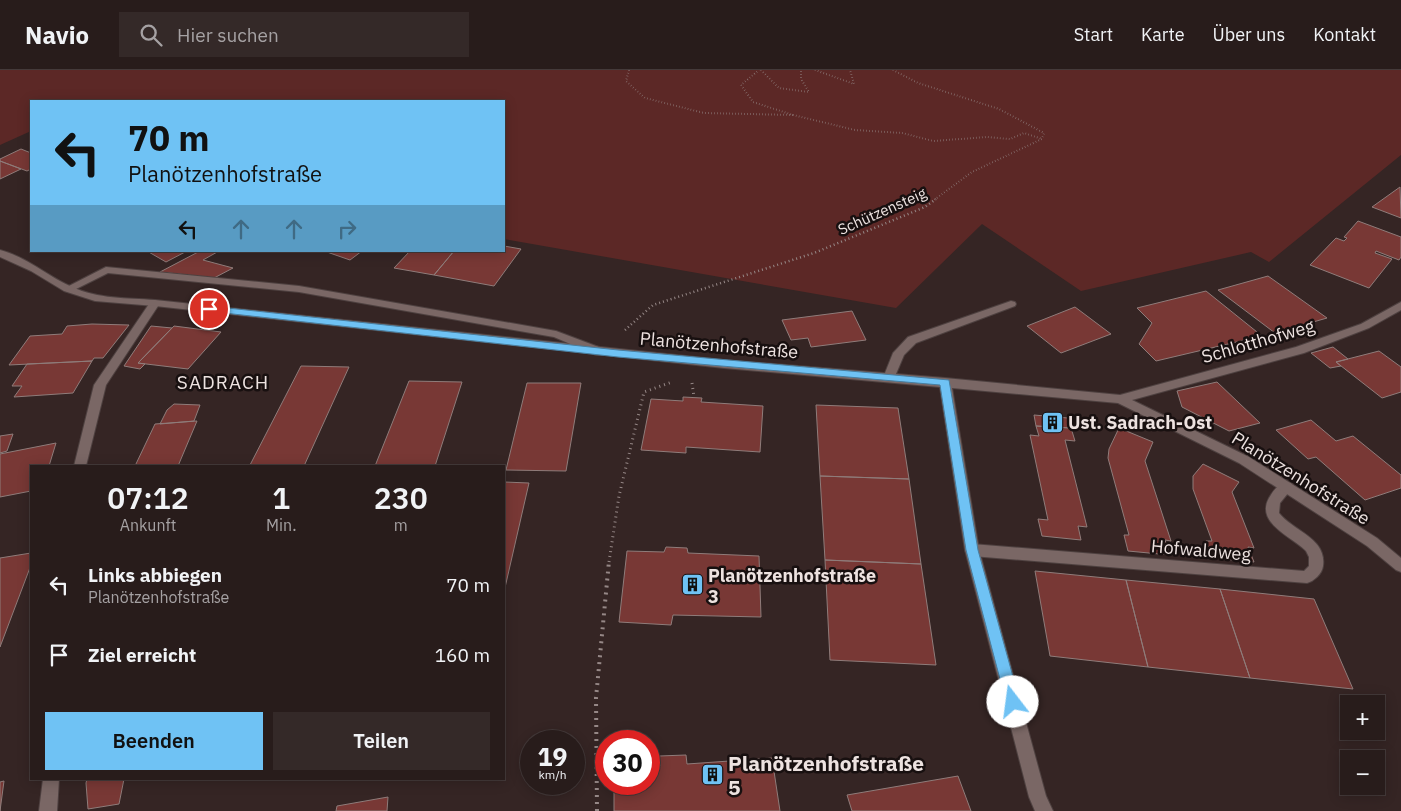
<!DOCTYPE html>
<html lang="de">
<meta charset="utf-8">
<style>
:root{--surface:#281c1b;--page:#342928;--text:#f1f3f6;--muted:#a5a1a3;--line:#443a3a;--accent:#6fc2f4}
body{margin:0;font-family:"IBM Plex Sans",sans-serif;background:var(--page);color:var(--text);height:100vh;display:flex;flex-direction:column;font-size:19px;white-space:nowrap}
*{box-sizing:border-box;margin:0}
p{font-size:16px;color:var(--muted)}
.icon{flex:none;width:28px;height:28px;fill:none;stroke:currentColor;stroke-width:2;stroke-linecap:round;stroke-linejoin:round}
.map{position:relative;flex:1;overflow:hidden}
.side{position:absolute;left:30px;top:395px;width:475px;height:315px;display:flex;flex-direction:column;background:var(--surface);border-radius:0px;box-shadow:0 2px 12px #0003,0 0 0 1px var(--line)}
.side>*{flex:none}
.guide{position:absolute;left:30px;top:30px;width:475px;height:152px;border-radius:0px;box-shadow:0 2px 12px #0003,0 0 0 1px var(--line);background:#6fc2f4;color:#111;overflow:hidden}
.buttons{position:absolute;left:1340px;top:625px;display:grid;gap:10px}
.buttons a{display:grid;place-items:center;width:45px;height:45px;border-radius:0px;background:var(--surface);box-shadow:0 2px 12px #0003,0 0 0 1px var(--line);font-size:25px}
.speed{position:absolute;left:520px;top:660px;display:flex;gap:10px;font-size:25px;font-weight:700;text-align:center}
.speed>*{display:grid;place-content:center;width:65px;height:65px;border-radius:50%;background:var(--surface);box-shadow:0 2px 12px #0003,0 0 0 1px var(--line);line-height:1}
.speed small{font-size:12px;font-weight:400}
.speed .limit{border:8px solid #d22;background:#fff;color:#111}
.pin{position:absolute;display:grid;place-items:center;width:42px;height:42px;color:#fff;margin:-21px;border:2px solid #fff;border-radius:50%;box-shadow:0 1px 5px #0007}
.me{position:absolute;width:55px;margin:-28px;rotate:345deg;stroke-linejoin:round;filter:drop-shadow(0 0 4px #0008)}
.turn{display:flex;align-items:center;gap:18px;height:105px;padding:0 15px;font-size:22px}
.turn .icon{width:65px;height:65px;stroke-width:2.5}
.turn b{display:block;font-size:35px;line-height:42px}
.lanes{display:flex;align-items:center;height:48px;padding:0 15px;background:#0003;justify-content:center;gap:25px;direction:ltr}
.lanes .off{opacity:.35}
.eta{display:flex;justify-content:space-evenly;align-items:center;height:85px;text-align:center}
.eta b{font-size:30px;font-weight:600;line-height:35px}
.action{display:flex;gap:10px;margin-top:auto;padding:10px 15px}
.action a{flex:1;height:58px;border-radius:0px;background:var(--accent);color:#111;font-size:20px;font-weight:600;line-height:58px;text-align:center}
.action a+a{background:var(--page);color:var(--text)}
ul{padding:0;list-style:none}
li{display:flex;align-items:center;gap:15px;height:70px;padding:0 15px}
li div{flex:1}
li b{display:block;font-size:19px}
li em{font-style:normal}
header{display:flex;align-items:center;gap:30px;box-sizing:border-box;height:70px;padding:0 25px;background:var(--surface);border-bottom:1px solid var(--line)}
header strong{font-size:24px}
nav{display:flex;gap:28px;margin-inline-start:auto;font-size:18px}
.search{width:350px;height:45px;background:var(--page);display:flex;align-items:center;gap:12px;box-sizing:border-box;padding:0 18px;border-radius:0px;color:var(--muted);font-size:19px}
.map>svg:first-child{display:block}
</style>
<header>
<strong>Navio</strong>
<div class="search"><svg class="icon" aria-label="search" viewBox="0 0 24 24"><circle cx="10" cy="10" r="6"/><path d="M15 15l6 6"/></svg>Hier suchen</div>
<nav><a>Start</a><a>Karte</a><a>Über uns</a><a>Kontakt</a></nav>
</header>
<div class="map">
<svg width="1401" height="741" viewBox="0 0 1401 741">
<rect width="100%" height="100%" fill="#352524"/>
<path fill="#5c2826" d="M 0,0 L 1401,0 L 1401,85 L 1269,192 L 1251,182 L 1081,221 L 982,154 L 896,238 L 504,169 L 504,31 L 31,31 L 31,61 L 0,75 Z"/>
<path fill="#783835" stroke="#8f7c7a" d="M 21,79 L 31,83 L 31,99 L 27,101 L 0,91 L 0,89 Z
M 0,91 L 21,99 L 0,109 Z
M 1400,117 L 1401,148 L 1372,137 Z
M 1358,151 L 1401,167 L 1401,187 L 1399,190 L 1376,181 L 1375,183 L 1392,189 L 1369,218 L 1310,195 L 1336,168 L 1344,171 L 1347,168 L 1344,167 Z
M 504,176 L 521,179 L 494,216 L 434,205 L 454,181 L 504,181 Z
M 147,181 L 187,181 L 166,192 Z
M 200,181 L 219,181 L 203,190 L 233,198 L 214,208 L 160,202 Z
M 324,181 L 362,181 L 350,190 Z
M 410,181 L 454,181 L 434,205 L 394,198 Z
M 1268,206 L 1327,248 L 1275,263 L 1218,220 Z
M 1206,221 L 1262,266 L 1156,291 L 1139,274 L 1152,253 L 1137,238 Z
M 1075,237 L 1111,264 L 1061,283 L 1027,256 Z
M 852,241 L 866,270 L 811,277 L 808,268 L 791,270 L 782,250 Z
M 92,254 L 129,255 L 103,288 L 94,288 L 92,291 L 9,295 L 30,266 L 62,264 L 67,256 Z
M 151,256 L 172,258 L 138,293 L 145,294 L 140,299 L 124,296 Z
M 174,256 L 221,262 L 188,299 L 138,293 Z
M 1333,277 L 1348,289 L 1336,292 L 1341,296 L 1330,298 L 1311,283 Z
M 1379,281 L 1401,297 L 1401,322 L 1382,328 L 1336,292 Z
M 92,291 L 73,323 L 14,327 L 22,316 L 12,316 L 27,294 Z
M 301,296 L 349,297 L 304,396 L 250,395 Z
M 409,311 L 462,312 L 435,396 L 375,396 Z
M 1217,312 L 1260,353 L 1229,361 L 1182,337 L 1177,321 Z
M 527,313 L 581,313 L 566,401 L 506,400 Z
M 683,327 L 702,328 L 701,332 L 763,336 L 760,382 L 686,377 L 686,383 L 641,380 L 651,329 L 683,331 Z
M 174,334 L 200,335 L 194,351 L 160,354 L 167,340 Z
M 816,335 L 898,338 L 909,409 L 820,406 Z
M 1034,345 L 1068,348 L 1071,358 L 1036,356 Z
M 1311,350 L 1336,371 L 1353,366 L 1401,405 L 1401,418 L 1365,430 L 1316,387 L 1308,389 L 1276,360 Z
M 197,351 L 178,396 L 135,396 L 155,354 Z
M 1036,356 L 1071,358 L 1075,371 L 1065,370 L 1087,457 L 1078,456 L 1081,470 L 1042,466 L 1038,449 L 1048,450 L 1030,365 L 1039,366 Z
M 1119,358 L 1153,372 L 1145,391 L 1171,471 L 1165,470 L 1170,485 L 1128,481 L 1124,465 L 1129,465 L 1108,388 L 1109,379 Z
M 13,364 L 7,381 L 0,383 L 0,366 Z
M 56,373 L 49,396 L 31,396 L 31,421 L 0,427 L 0,384 Z
M 1203,394 L 1239,412 L 1232,422 L 1254,478 L 1248,477 L 1254,492 L 1212,488 L 1206,471 L 1212,471 L 1193,419 L 1193,406 Z
M 820,406 L 909,409 L 921,494 L 825,490 Z
M 504,412 L 529,413 L 504,522 Z
M 666,477 L 687,478 L 688,483 L 759,486 L 761,547 L 673,545 L 671,555 L 619,552 L 627,481 L 664,482 Z
M 31,483 L 31,495 L 0,577 L 0,488 Z
M 825,490 L 921,494 L 936,595 L 830,590 Z
M 1035,501 L 1126,510 L 1148,597 L 1050,586 Z
M 1126,510 L 1220,519 L 1250,608 L 1148,597 Z
M 1220,519 L 1314,529 L 1353,619 L 1250,608 Z
M 686,685 L 687,694 L 772,688 L 780,741 L 614,741 L 614,714 L 649,714 L 649,697 L 660,696 L 659,686 Z
M 958,706 L 971,741 L 852,741 L 847,725 Z
M 87,709 L 124,709 L 119,734 L 88,739 L 86,713 Z
M 4,711 L 0,741 L 0,712 Z
M 388,727 L 387,741 L 336,741 L 337,736 Z"/>
<g fill="none" stroke-linecap="round" stroke-linejoin="round">
<defs>
<path id="service" d="M 106,197 L 299,216 L 556,261 L 604,279 L 606,282 L 604,285 L 596,285 L 554,267 L 299,222 L 108,203 L 72,221 L 68,222 L 63,219 Z
M 155,230 L 160,233 L 106,315 L 86,396 L 74,396 L 94,315 L 151,231 Z
M 1011,231 L 1015,232 L 1016,234 L 1015,236 L 916,273 L 904,285 L 893,311 L 885,311 L 883,308 L 893,283 L 908,267 Z
M 1286,412 L 1291,413 L 1293,417 L 1280,433 L 1279,443 C 1293,461 1327,468 1323,496 C 1322,504 1314,511 1307,513 L 972,486 L 967,484 L 965,480 L 967,476 L 972,474 L 1304,501 L 1309,496 L 1309,487 L 1306,481 C 1292,467 1255,453 1269,428 C 1273,421 1278,414 1286,412 Z
M 43,709 L 59,709 L 57,741 L 39,741 Z"/>
<path id="minor" d="M 0,180 C 27,187 47,206 72,217 C 98,229 127,228 155,230 L 724,290 L 945,308 L 1120,325 L 1296,277 L 1361,254 L 1401,232 L 1401,240 L 1369,258 L 1304,283 L 1132,330 L 1249,387 L 1377,468 L 1401,488 L 1401,502 L 1396,500 L 1367,476 L 1239,393 L 1118,333 L 952,318 L 979,480 L 1046,726 L 1053,741 L 1035,741 L 1029,727 L 965,480 L 940,317 L 724,298 L 155,236 L 95,231 L 64,221 L 31,201 L 0,187 Z"/>
</defs>
<use href="#service" stroke="#4e4140" stroke-width="2"/>
<use href="#minor" stroke="#4e4140" stroke-width="2"/>
<path stroke="#968887" stroke-width="2" stroke-dasharray="0.5 2.5" stroke-linecap="butt" d="M 629,0 L 626,11 L 645,28 L 704,43 L 793,45 L 753,32 L 741,15 L 759,0
M 761,0 L 779,18 L 809,22 L 801,9 L 801,0
M 815,0 L 854,14 L 850,0
M 893,0 L 918,13 L 999,39 L 1044,63 L 1042,69 L 972,102 L 934,130
M 793,45 L 855,60 L 902,63 L 933,71 L 987,67 L 1010,69 L 1024,63 L 1042,69"/>
<path stroke="#968887" stroke-width="2.5" stroke-dasharray="1 3" stroke-linecap="butt" d="M 625,260 L 653,235 L 814,183 L 925,137 L 936,129"/>
<path stroke="#968887" stroke-width="3" stroke-dasharray="1 4" stroke-linecap="butt" d="M 692,313 L 694,327
M 609,492 L 619,426 L 644,322 L 672,312"/>
<path stroke="#968887" stroke-width="4" stroke-dasharray="2 5" stroke-linecap="butt" d="M 597,741 L 596,628 L 609,491"/>
<use href="#service" fill="#7a6765" fill-rule="evenodd"/>
<use href="#minor" fill="#7a6765" fill-rule="evenodd"/>
</g>
<path fill="#6fc2f4" stroke="#487e9f" d="M 209,236 L 618,280 L 949,310 L 978,480 L 1020,632 L 1018,637 L 1013,639 L 1008,637 L 1006,632 L 966,480 L 940,315 L 618,287 L 206,241 L 204,239 Z"/>
<defs>
<symbol id="building-square" viewBox="-11 -11 22 22"><rect x="-9" y="-9" width="18" height="18" rx="4" fill="#6fc2f4" stroke="#181010"/><path d="M-4-6H4V6H1V3H-1V6H-4ZM-2.5-4.3h1.7v1.8h-1.7ZM.8-4.3h1.7v1.8H.8ZM-2.5-1h1.7V.8h-1.7ZM.8-1h1.7V.8H.8Z" fill="#111"/></symbol>
</defs>
<g fill-rule="evenodd">
<use href="#building-square" x="1040" y="340" width="25" height="25"/>
<use href="#building-square" x="680" y="502" width="25" height="25"/>
<use href="#building-square" x="700" y="692" width="25" height="25"/>
</g>
<g text-anchor="middle" dominant-baseline="central" stroke-width="5" stroke-linejoin="round" paint-order="stroke">
<g font-size="15" fill="#ede2e0" stroke="#181010">
<text transform="translate(882 141) rotate(-24)">Schützensteig</text>
</g>
<g font-size="18" fill="#ede2e0" stroke="#181010">
<text transform="translate(1258 271) rotate(-16)">Schlotthofweg</text>
<text transform="translate(719 275) rotate(5)">Planötzenhofstraße</text>
<text transform="translate(1301 408) rotate(32)">Planötzenhofstraße</text>
<text transform="translate(1201 480) rotate(5)">Hofwaldweg</text>
</g>
<g font-size="18" font-weight="bold" fill="#ede2e0" stroke="#181010" text-anchor="start">
<text x="1068" y="352">Ust. Sadrach-Ost</text>
<text x="708" y="505">Planötzenhofstraße<tspan x="708" dy="21">3</tspan></text>
</g>
<g font-size="19" letter-spacing="1" fill="#ede2e0" stroke="#181010">
<text x="223" y="312">SADRACH</text>
</g>
<g font-size="21" font-weight="bold" fill="#ede2e0" stroke="#181010" text-anchor="start">
<text x="728" y="693">Planötzenhofstraße<tspan x="728" dy="24">5</tspan></text>
</g>
</g>
</svg>
<div class="buttons">
<a>+</a>
<a>−</a>
</div>
<div class="speed"><div>19<small>km/h</small></div><div class="limit">30</div></div>
<div class="pin" style="left:209px;top:239px;background:#d93025"><svg class="icon" aria-label="arrive" viewBox="0 0 24 24"><path d="M6 21V4h12l-3 4 3 4H6"/></svg></div>
<svg class="me" style="left:1013px;top:632px" viewBox="-20 -20 40 40"><circle r="19" fill="#fff"/><path d="M0-13L10 11 0 6-10 11z" fill="#6fc2f4"/></svg>
<div class="guide">
<div class="turn"><svg class="icon" aria-label="left" viewBox="0 0 24 24"><path d="M17 20v-9H6M10 6l-5 5 5 5"/></svg><div><b>70 m</b>Planötzenhofstraße</div></div>
<div class="lanes"><svg class="icon" aria-label="left" viewBox="0 0 24 24"><path d="M17 20v-9H6M10 6l-5 5 5 5"/></svg><svg class="icon off" aria-label="ahead" viewBox="0 0 24 24"><path d="M12 20V5M6 11l6-6 6 6"/></svg><svg class="icon off" aria-label="ahead" viewBox="0 0 24 24"><path d="M12 20V5M6 11l6-6 6 6"/></svg><svg class="icon off" aria-label="right" viewBox="0 0 24 24"><path d="M7 20v-9h11M14 6l5 5-5 5"/></svg></div>
</div>
<section class="side">
<div class="eta">
<div><b>07:12</b><p>Ankunft</p></div>
<div><b>1</b><p>Min.</p></div>
<div><b>230</b><p>m</p></div>
</div>
<ul>
<li><svg class="icon" aria-label="left" viewBox="0 0 24 24"><path d="M17 20v-9H6M10 6l-5 5 5 5"/></svg><div><b>Links abbiegen</b><p>Planötzenhofstraße</p></div><em>70 m</em></li>
<li><svg class="icon" aria-label="arrive" viewBox="0 0 24 24"><path d="M6 21V4h12l-3 4 3 4H6"/></svg><div><b>Ziel erreicht</b></div><em>160 m</em></li>
</ul>
<div class="action"><a>Beenden</a><a>Teilen</a></div>
</section>
</div>
